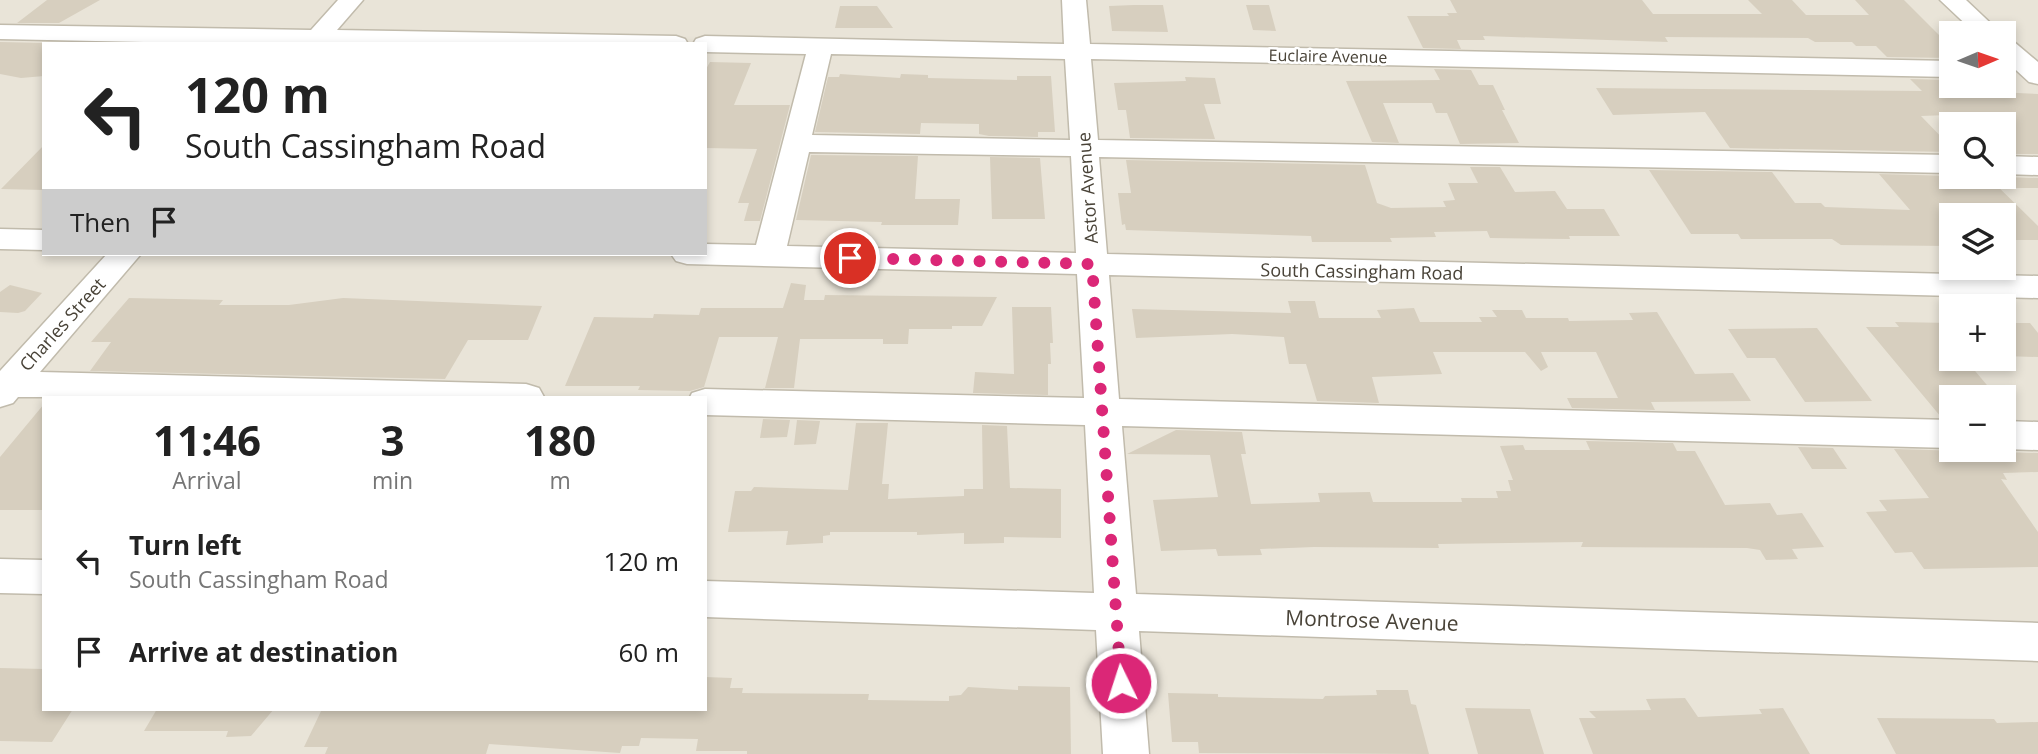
<!DOCTYPE html>
<meta charset="utf-8">
<style>
:root{--surface:#fff;--page:#f2f2f2;--text:#222;--muted:#767676}
body{margin:0;font-family:"Open Sans",sans-serif;background:var(--page);color:var(--text);height:100vh;display:flex;flex-direction:column;font-size:26px;white-space:nowrap}
*{box-sizing:border-box;margin:0}
p{font-size:23px;color:var(--muted)}
.icon{flex:none;width:38px;height:38px;fill:none;stroke:currentColor;stroke-width:2;stroke-linecap:round;stroke-linejoin:round}
.map{position:relative;flex:1;overflow:hidden}
.panel{position:absolute;left:42px;top:396px;width:665px;height:315px;display:flex;flex-direction:column;background:var(--surface);border-radius:0px;box-shadow:0 4px 10px #0003}
.panel>*{flex:none}
.top-card{position:absolute;left:42px;top:42px;width:665px;height:214px;border-radius:0px;box-shadow:0 4px 10px #0003;background:#fff;color:var(--text);overflow:hidden}
.needle{width:46px;rotate:88deg}
.tools{position:absolute;left:1939px;top:21px;display:grid;gap:14px}
.tools a{display:grid;place-items:center;width:77px;height:77px;border-radius:0px;background:var(--surface);box-shadow:0 4px 10px #0003;font-size:35px}
.pin{position:absolute;display:grid;place-items:center;width:60px;height:60px;color:#fff;margin:-30px;border:4px solid #fff;border-radius:50%;box-shadow:0 2px 7px #0007}
.me{position:absolute;width:77px;margin:-38px;rotate:356deg;stroke-linejoin:round;filter:drop-shadow(0 0 5px #0008)}
.turn{display:flex;align-items:center;gap:24px;height:147px;padding:0 28px;font-size:32px}
.turn .icon{width:91px;height:91px;stroke-width:2.5}
.turn b{display:block;font-size:49px;line-height:60px}
.then{display:flex;align-items:center;height:66px;padding:0 28px;background:#0003;gap:14px;font-size:26px}
.eta{display:flex;justify-content:space-evenly;align-items:center;height:119px;text-align:center}
.eta b{font-size:42px;font-weight:700;line-height:49px}
ul{padding:0;list-style:none}
li{display:flex;align-items:center;gap:21px;height:91px;padding:0 28px}
li div{flex:1}
li b{display:block;font-size:26px}
li em{font-style:normal}
.map>svg:first-child{display:block}
</style>
<div class="map">
<svg width="2038" height="754" viewBox="0 0 2038 754">
<rect width="100%" height="100%" fill="#f5f2ea"/>
<path fill="#e9e4d8" fill-rule="evenodd" d="M 0,0 L 2038,0 L 2038,754 L 0,754 ZM 1951,33 L 2004,33 L 2004,86 L 1951,86 ZM 44,44 L 705,44 L 705,254 L 44,254 ZM 1951,124 L 2004,124 L 2004,177 L 1951,177 ZM 1951,215 L 2004,215 L 2004,268 L 1951,268 ZM 1951,306 L 2004,306 L 2004,359 L 1951,359 ZM 44,397 L 705,397 L 705,709 L 44,709 ZM 1951,397 L 2004,397 L 2004,450 L 1951,450 Z"/>
<path fill="#d7cfbf" d="M 47,0 L 100,0 L 59,23 L 17,23 Z
M 1450,0 L 1642,0 L 1653,14 L 1762,14 L 1748,0 L 1792,0 L 1806,15 L 1869,15 L 1855,0 L 1904,0 L 1951,47 L 1951,58 L 1887,57 L 1876,46 L 1856,46 L 1852,42 L 1815,42 L 1808,38 L 1665,37 L 1668,42 L 1483,36 L 1485,40 L 1457,40 L 1461,49 L 1423,48 L 1407,16 L 1449,16 L 1447,13 L 1457,13 Z
M 1134,5 L 1163,5 L 1168,32 L 1112,31 L 1109,6 Z
M 1246,5 L 1269,5 L 1276,31 L 1253,30 Z
M 840,6 L 877,6 L 893,28 L 835,28 Z
M 0,42 L 44,43 L 44,76 L 21,78 L 0,74 Z
M 710,62 L 751,63 L 734,105 L 790,105 L 760,221 L 744,221 L 749,203 L 738,203 L 757,149 L 705,148 L 705,71 Z
M 1434,69 L 1471,70 L 1479,85 L 1493,85 L 1505,110 L 1502,110 L 1519,143 L 1460,144 L 1447,113 L 1436,113 L 1432,103 L 1383,103 L 1399,143 L 1372,142 L 1346,81 L 1440,80 Z
M 840,74 L 900,78 L 901,74 L 928,75 L 928,78 L 1017,80 L 1017,76 L 1051,76 L 1055,132 L 1038,132 L 1038,137 L 989,136 L 979,134 L 979,124 L 921,123 L 920,134 L 815,132 L 828,77 L 839,77 Z
M 1185,77 L 1215,78 L 1221,104 L 1204,104 L 1215,139 L 1130,138 L 1126,110 L 1118,110 L 1114,83 L 1186,81 Z
M 1910,79 L 1951,80 L 1951,90 L 2038,94 L 2038,154 L 2004,154 L 2004,115 L 1951,115 L 1951,119 L 1948,115 L 1921,116 L 1951,147 L 1951,152 L 1730,148 L 1705,112 L 1613,115 L 1596,88 L 1922,91 Z
M 44,145 L 44,190 L 1,189 Z
M 811,155 L 918,156 L 915,199 L 960,199 L 958,225 L 881,225 L 882,222 L 796,220 Z
M 990,157 L 1040,158 L 1045,219 L 992,219 Z
M 1126,160 L 1365,165 L 1377,203 L 1391,208 L 1446,207 L 1443,201 L 1455,200 L 1448,183 L 1478,183 L 1470,167 L 1500,167 L 1515,192 L 1555,191 L 1567,209 L 1604,209 L 1620,236 L 1569,236 L 1570,239 L 1490,238 L 1487,231 L 1434,232 L 1436,237 L 1390,238 L 1392,242 L 1312,242 L 1311,236 L 1126,230 L 1125,224 L 1122,225 L 1118,193 L 1131,193 Z
M 1649,170 L 1772,172 L 1795,203 L 1821,203 L 1825,207 L 1910,210 L 1879,174 L 1988,177 L 2038,226 L 2038,240 L 2013,240 L 2004,231 L 2004,215 L 1951,215 L 1951,246 L 1841,245 L 1832,239 L 1741,239 L 1738,234 L 1691,234 Z
M 2004,177 L 2038,178 L 2038,188 L 2004,188 Z
M 791,283 L 806,285 L 804,300 L 824,300 L 825,295 L 997,297 L 982,326 L 952,326 L 952,329 L 909,329 L 908,344 L 883,344 L 883,339 L 800,339 L 794,388 L 765,388 L 778,337 L 719,337 L 704,387 L 690,391 L 638,390 L 640,386 L 565,386 L 594,317 L 653,318 L 654,314 L 699,315 L 701,308 L 783,308 Z
M 10,285 L 42,293 L 25,311 L 18,313 L 0,312 L 0,292 Z
M 129,298 L 223,300 L 219,305 L 289,305 L 343,298 L 542,306 L 528,340 L 468,340 L 445,379 L 90,371 L 111,342 L 91,342 Z
M 1288,301 L 1315,301 L 1319,318 L 1381,318 L 1377,310 L 1414,308 L 1420,322 L 1482,322 L 1479,317 L 1497,317 L 1492,310 L 1522,310 L 1526,318 L 1568,318 L 1569,321 L 1633,320 L 1629,313 L 1657,312 L 1695,374 L 1733,373 L 1751,401 L 1651,402 L 1655,410 L 1572,408 L 1567,398 L 1618,398 L 1596,352 L 1541,352 L 1548,367 L 1541,371 L 1525,352 L 1433,352 L 1442,374 L 1372,377 L 1379,403 L 1317,401 L 1306,364 L 1289,364 L 1284,337 L 1232,334 L 1136,338 L 1132,309 L 1291,313 Z
M 1012,307 L 1051,307 L 1053,343 L 1050,343 L 1051,364 L 1048,364 L 1048,395 L 973,393 L 975,372 L 1014,374 Z
M 1895,322 L 1951,323 L 1951,359 L 1965,359 L 1997,397 L 1951,397 L 1951,417 L 1941,417 L 1866,327 L 1899,327 Z
M 2004,323 L 2030,323 L 2038,333 L 2038,357 L 2004,356 Z
M 1817,328 L 1872,401 L 1805,402 L 1775,358 L 1747,358 L 1728,329 Z
M 44,404 L 44,510 L 0,510 L 0,457 Z
M 763,419 L 790,420 L 787,437 L 760,438 Z
M 797,420 L 820,421 L 816,444 L 794,445 Z
M 856,423 L 888,423 L 882,484 L 889,484 L 888,499 L 964,496 L 964,489 L 983,489 L 982,425 L 1007,426 L 1010,488 L 1061,489 L 1061,538 L 1004,537 L 1004,543 L 964,544 L 964,533 L 917,535 L 917,532 L 830,532 L 830,535 L 823,536 L 823,543 L 786,545 L 788,531 L 728,532 L 735,491 L 751,491 L 754,487 L 848,490 Z
M 1176,430 L 1242,432 L 1246,454 L 1241,454 L 1251,504 L 1320,502 L 1318,493 L 1370,492 L 1373,502 L 1462,502 L 1461,498 L 1498,498 L 1496,491 L 1511,491 L 1508,480 L 1513,480 L 1500,446 L 1523,445 L 1525,450 L 1590,450 L 1586,441 L 1673,443 L 1677,451 L 1695,451 L 1725,505 L 1770,503 L 1777,515 L 1802,513 L 1824,547 L 1792,549 L 1798,559 L 1766,560 L 1760,550 L 1747,548 L 1581,547 L 1583,542 L 1438,544 L 1439,548 L 1314,547 L 1260,549 L 1262,555 L 1218,556 L 1216,549 L 1161,551 L 1153,500 L 1218,497 L 1210,455 L 1127,454 Z
M 1798,447 L 1833,448 L 1847,469 L 1812,469 Z
M 1894,449 L 2038,453 L 2038,472 L 2003,473 L 2007,480 L 2001,479 L 2038,532 L 2038,567 L 1924,569 L 1912,552 L 1895,553 L 1866,512 L 1887,511 L 1879,500 L 1929,498 Z
M 0,668 L 44,669 L 44,709 L 73,709 L 52,742 L 0,741 Z
M 705,677 L 732,678 L 730,688 L 743,688 L 742,693 L 869,694 L 868,700 L 949,701 L 949,696 L 961,695 L 968,687 L 1018,690 L 1018,686 L 1070,687 L 1071,754 L 747,754 L 747,751 L 696,751 L 698,739 L 641,738 L 639,746 L 622,746 L 620,753 L 489,744 L 486,754 L 325,754 L 328,747 L 304,747 L 322,709 L 705,709 Z
M 1376,690 L 1408,690 L 1411,704 L 1416,705 L 1429,754 L 1199,753 L 1198,742 L 1172,742 L 1168,693 L 1218,694 L 1218,697 L 1323,699 L 1325,696 L 1377,695 Z
M 1685,698 L 1698,717 L 1762,714 L 1759,709 L 1783,708 L 1810,754 L 1593,754 L 1579,718 L 1596,718 L 1589,711 L 1651,710 L 1646,699 Z
M 1465,708 L 1530,709 L 1544,754 L 1478,754 Z
M 157,709 L 274,709 L 251,736 L 226,737 L 228,731 L 144,731 Z
M 1877,718 L 1994,719 L 1997,723 L 2038,722 L 2038,754 L 1896,754 Z"/>
<g fill="none" stroke-linecap="round" stroke-linejoin="round">
<defs>
<path id="minor" d="M 338,0 L 363,0 L 337,30 L 676,36 L 685,39 L 688,44 L 240,44 L 0,39 L 0,25 L 311,30 Z
M 1062,0 L 1086,0 L 1090,44 L 1951,61 L 1951,77 L 1091,59 L 1098,140 L 1951,155 L 1951,173 L 1099,157 L 1107,254 L 2038,276 L 2038,298 L 1109,275 L 1119,399 L 1951,420 L 1951,448 L 1122,426 L 1136,594 L 2038,623 L 2038,661 L 1139,631 L 1149,754 L 1103,754 L 1096,630 L 705,617 L 705,581 L 1094,593 L 1085,425 L 705,415 L 705,397 L 690,397 L 692,393 L 705,389 L 1084,398 L 1077,274 L 687,264 L 676,261 L 671,254 L 705,254 L 705,244 L 756,245 L 806,54 L 705,52 L 705,44 L 693,44 L 696,39 L 705,36 L 1064,44 ZM 831,54 L 1065,59 L 1070,140 L 812,135 ZM 809,152 L 1071,156 L 1076,253 L 787,246 Z
M 1940,0 L 1966,0 L 2001,33 L 1975,33 Z
M 2004,38 L 2013,41 L 2038,62 L 2038,84 L 2029,82 L 2004,59 Z
M 2004,156 L 2038,157 L 2038,175 L 2004,174 Z
M 0,229 L 44,230 L 44,250 L 0,249 Z
M 107,254 L 141,254 L 40,372 L 526,384 L 539,388 L 544,397 L 18,397 L 13,403 L 0,407 L 0,371 Z
M 2004,421 L 2038,422 L 2038,450 L 2004,449 Z
M 0,559 L 44,560 L 44,594 L 0,593 Z"/>
</defs>
<use href="#minor" stroke="#c1bbac" stroke-width="3"/>
<use href="#minor" fill="#fff" fill-rule="evenodd"/>
</g>
<g fill="none" stroke-linecap="round" stroke-linejoin="round">
<path stroke="#db2777" stroke-width="12" stroke-dasharray="0 21.6" d="M 850,258 L 1092,264 L 1121,683"/>
</g>
<g text-anchor="middle" dominant-baseline="central" stroke-width="5" stroke-linejoin="round" paint-order="stroke">
<g font-size="16" fill="#494338" stroke="#fff">
<text transform="translate(1328 56) rotate(1)">Euclaire Avenue</text>
</g>
<g font-size="18" fill="#494338" stroke="#fff">
<text transform="translate(1087 188) rotate(-94)">Astor Avenue</text>
<text transform="translate(1362 271) rotate(1)">South Cassingham Road</text>
<text transform="translate(62 324) rotate(-48)">Charles Street</text>
</g>
<g font-size="21" fill="#494338" stroke="#fff">
<text transform="translate(1372 620) rotate(2)">Montrose Avenue</text>
</g>
</g>
</svg>
<div class="tools">
<a><svg class="needle" viewBox="-14 -14 28 28"><path d="M0-13l5 13h-10z" fill="#e53935"/><path d="M0 13l5-13h-10z" fill="#767676"/></svg></a>
<a><svg class="icon" aria-label="search" viewBox="0 0 24 24"><circle cx="10" cy="10" r="6"/><path d="M15 15l6 6"/></svg></a>
<a><svg class="icon" aria-label="layers" viewBox="0 0 24 24"><path d="M12 4l9 5-9 5-9-5zM3 14l9 5 9-5"/></svg></a>
<a>+</a>
<a>−</a>
</div>
<div class="pin" style="left:850px;top:258px;background:#d93025"><svg class="icon" aria-label="arrive" viewBox="0 0 24 24"><path d="M6 21V4h12l-3 4 3 4H6"/></svg></div>
<svg class="me" style="left:1121px;top:683px" viewBox="-20 -20 40 40"><circle r="17" fill="#db2777" stroke="#fff" stroke-width="3"/><path d="M0-11L8 9 0 5-8 9z" fill="#fff"/></svg>
<div class="top-card">
<div class="turn"><svg class="icon" aria-label="left" viewBox="0 0 24 24"><path d="M17 20v-9H6M10 6l-5 5 5 5"/></svg><div><b>120 m</b>South Cassingham Road</div></div>
<div class="then">Then<svg class="icon" aria-label="arrive" viewBox="0 0 24 24"><path d="M6 21V4h12l-3 4 3 4H6"/></svg></div>
</div>
<section class="panel">
<div class="eta">
<div><b>11:46</b><p>Arrival</p></div>
<div><b>3</b><p>min</p></div>
<div><b>180</b><p>m</p></div>
</div>
<ul>
<li><svg class="icon" aria-label="left" viewBox="0 0 24 24"><path d="M17 20v-9H6M10 6l-5 5 5 5"/></svg><div><b>Turn left</b><p>South Cassingham Road</p></div><em>120 m</em></li>
<li><svg class="icon" aria-label="arrive" viewBox="0 0 24 24"><path d="M6 21V4h12l-3 4 3 4H6"/></svg><div><b>Arrive at destination</b></div><em>60 m</em></li>
</ul>
</section>
</div>
